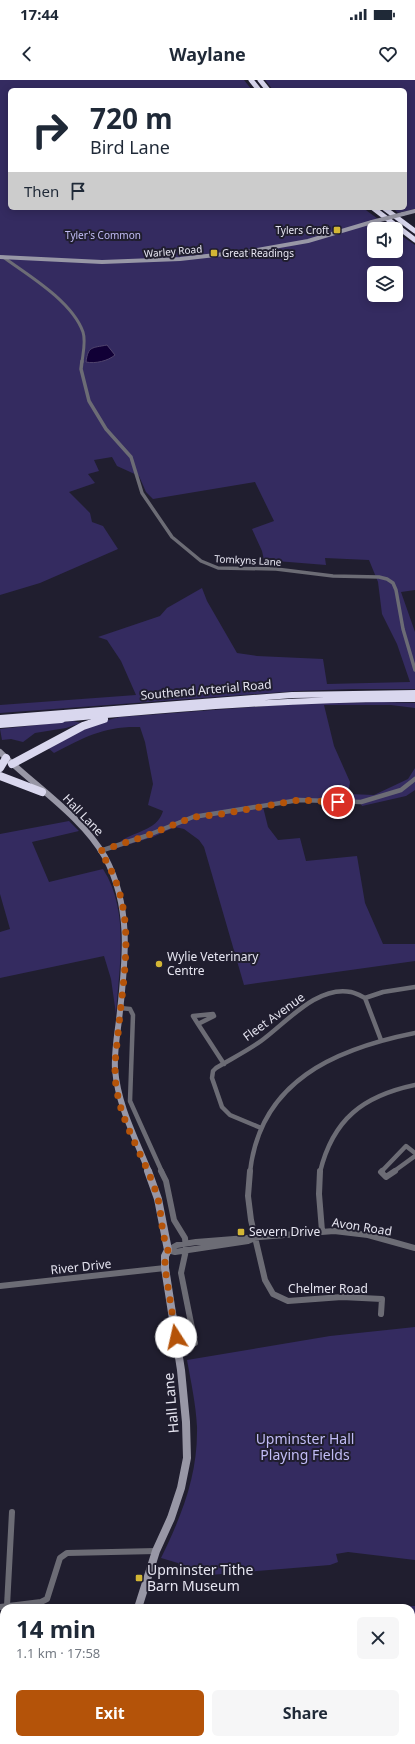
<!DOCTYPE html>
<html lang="en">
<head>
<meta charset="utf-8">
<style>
	body { margin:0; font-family:"Noto Sans",sans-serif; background:#f6f6f7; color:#1f2937; height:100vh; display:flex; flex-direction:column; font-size:15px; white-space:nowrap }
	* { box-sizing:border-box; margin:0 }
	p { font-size:13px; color:#747a83 }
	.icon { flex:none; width:22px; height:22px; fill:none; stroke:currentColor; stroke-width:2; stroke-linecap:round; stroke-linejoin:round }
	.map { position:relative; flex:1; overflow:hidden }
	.panel { position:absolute; left:0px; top:1524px; width:415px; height:140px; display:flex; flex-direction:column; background:#fff; border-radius:12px 12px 0 0; box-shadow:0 2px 10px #0003 }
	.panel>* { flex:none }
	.banner { position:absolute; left:8px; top:8px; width:399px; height:122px; border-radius:6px; box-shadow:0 2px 10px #0003; background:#fff; color:#1f2937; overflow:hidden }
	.tools { position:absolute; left:367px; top:142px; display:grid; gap:8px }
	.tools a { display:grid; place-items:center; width:36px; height:36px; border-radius:6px; background:#fff; box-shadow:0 2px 10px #0003; font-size:20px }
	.pin { position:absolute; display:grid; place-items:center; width:34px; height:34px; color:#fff; margin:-17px; border:2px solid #fff; border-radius:50%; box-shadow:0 1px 4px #0007 }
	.me { position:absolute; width:44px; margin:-22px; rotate:350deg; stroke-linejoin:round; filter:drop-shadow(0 0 3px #0008) }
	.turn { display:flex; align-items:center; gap:14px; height:84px; padding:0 16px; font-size:18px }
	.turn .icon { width:52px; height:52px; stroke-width:2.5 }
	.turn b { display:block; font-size:28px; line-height:34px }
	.then { display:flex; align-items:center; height:38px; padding:0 16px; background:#0003; gap:8px; font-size:15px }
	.round { display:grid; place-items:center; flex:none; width:42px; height:42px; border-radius:6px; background:#f6f6f7 }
	.head { display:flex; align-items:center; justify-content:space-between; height:68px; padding:0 16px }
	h1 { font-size:24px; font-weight:700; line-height:30px }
	.primary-button { display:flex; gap:8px; margin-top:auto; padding:8px 16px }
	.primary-button a { flex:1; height:46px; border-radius:6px; background:#b45309; color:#fff; font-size:16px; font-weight:700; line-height:46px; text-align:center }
	.primary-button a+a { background:#f6f6f7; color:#1f2937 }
	.status { display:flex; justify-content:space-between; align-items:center; height:28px; padding:0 20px; background:#fff; direction:ltr }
	.status svg { height:11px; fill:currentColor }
	header { display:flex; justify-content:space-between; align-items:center; height:52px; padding:0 16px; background:#fff; font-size:18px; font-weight:700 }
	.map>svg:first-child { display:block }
</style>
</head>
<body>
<div class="status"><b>17:44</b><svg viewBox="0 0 49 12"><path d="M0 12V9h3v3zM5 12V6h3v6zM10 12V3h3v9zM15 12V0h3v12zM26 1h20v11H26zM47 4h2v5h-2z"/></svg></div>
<header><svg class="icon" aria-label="back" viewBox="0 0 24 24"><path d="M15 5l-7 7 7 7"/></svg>Waylane<svg class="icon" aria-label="heart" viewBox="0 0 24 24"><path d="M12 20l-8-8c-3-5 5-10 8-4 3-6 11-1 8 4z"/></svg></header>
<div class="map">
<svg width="415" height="1664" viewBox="0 0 415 1664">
	<rect width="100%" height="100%" fill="#201e2f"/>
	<path fill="#342b60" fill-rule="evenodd" d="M0,0h244l8,10h-242v118h353l29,21h-18v22h22v-19l19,13v345l-14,2 14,40v57h-62l-56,2 -297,22v-8l136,-10 -15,-34 -14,-21 -9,-3 62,-21 7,-8 35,-20 5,13 30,52 20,3 66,3 4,25 83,-2 -13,-38 -15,-30 -4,-32 -9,-22 -44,-2 1,7 -62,-5 -2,-9 -10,-22 22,-8 -19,-39 -102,17 -7,-7 -7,-16 -22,-10 -5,-9 -18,3 5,11 -11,3 7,9 -26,9 21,21 2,9 11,4 15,23 -78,34 -40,12zM374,193h22v22h-22z
		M265,0h150v129l-17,4 -5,-5h12v-118h-132z
		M383,622l32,1v5l-24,-3h-67l10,41 16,36 -2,12 26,1 34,-16 7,-11v22l-9,6 -44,10 -2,-4h-61l-36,5 5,20 10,13 22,-2 6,23 51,-5 8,47 18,41h32v17l-171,24 -40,-138 -5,-7 -15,-11 -9,-2 -22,10 -42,13c4,-4 9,-9 15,-12 14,-7 32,-10 37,-27l-15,-6 5,-21 -8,-42 -5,-15c-36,-1 -55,10 -86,26l-7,-6 53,-25 20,-5 187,-14z
		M73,641l8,2 -15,5 -31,5 -12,9 -12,-3 -9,1 -2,-11z
		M69,741l10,10 -47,11 17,40 54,-13c27,42 16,99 13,145l-5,-35 -7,-23 -104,22v-46l10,-3 -10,-35v-60z
		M415,1247v233l-67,-8 -12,2 2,8 -8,3 -120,10 -27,-7 -4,-1 -1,-4 -17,-5c21,-43 37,-83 36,-131 -1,-22 -6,-45 -10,-67l143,-24z
		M387,1526h28v138h-171l-23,-4h190v-132h-32z"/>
	<path fill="#110036" stroke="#51456e" d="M107,265l8,10c-7,6 -20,9 -29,7 2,-16 6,-14 21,-17z"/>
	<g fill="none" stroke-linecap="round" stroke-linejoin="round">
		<path stroke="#6c6c75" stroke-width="3" d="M3,177c25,18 69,44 80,75 3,9 0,21 -1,30"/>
		<path stroke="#6c6c75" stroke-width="3.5" d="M82,281l-1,8 8,32 17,28 25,28 11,36 30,44 29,24 17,7 58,1 57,7 46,1 8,2 6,4 3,7 7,39 12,41"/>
		<path stroke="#6c6c75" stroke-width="4.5" d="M100,771l46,-15 47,-19 106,-17 62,2 40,-12 14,-11
			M365,918l18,-6 32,-5
			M120,928l10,1 3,6 -3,86 32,71
			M213,934l1,2 -16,8 -5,-8z
			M198,944l26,40
			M261,1048l-31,-13 -8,-8 -10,-29 1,-7 3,-3c15,-9 31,-17 45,-27 25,-18 56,-56 90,-49 5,1 10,4 14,6l16,42
			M250,1092c10,-91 85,-123 165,-139
			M320,1092c13,-53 43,-76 95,-87
			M381,1092l25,-26 9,7
			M393,1092l22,-16"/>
		<path stroke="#6c6c75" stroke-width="6" d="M161,1091l5,10 8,39 11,18 1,12 -5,23 14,70
			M250,1091l-2,25 3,24 14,60 8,14 15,7 54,-4 40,2 -1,15
			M320,1091l-1,23 3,37
			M382,1091l-1,1 5,5 9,-6
			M168,1170l9,-5 19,-3 138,-11 34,4 47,13
			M168,1170l7,2 73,-11 7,-3
			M0,1206l165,-18
			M7,1526l5,-94
			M0,1527l41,-5 6,-3 13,-41 7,-5 89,-2
			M0,1617h4"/>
		<path stroke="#9897a6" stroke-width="4" d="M403,134l12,-3
			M0,177l102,5 78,-3 71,-8 57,-10 64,-19"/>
		<path stroke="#9897a6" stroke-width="6" d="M0,672c33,33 82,64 105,105 28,52 20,107 14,163 -2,16 -5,33 -4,49 3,37 20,68 34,103"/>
		<path stroke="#9897a6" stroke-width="8" d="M138,1528l18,-57 15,-33 10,-30 6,-30 -1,-36 -5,-52 -16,-102v-12l3,-6 -10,-51 -10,-28
			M113,1664l1,-4"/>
		<path stroke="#d9d7ee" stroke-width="5" d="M251,0l8,10
			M260,0l8,10
			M373,128l42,32
			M384,128l31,23"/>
		<path stroke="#d9d7ee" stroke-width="6" d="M0,638l292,-23 123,-2
			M50,640c121,-11 243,-22 365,-21
			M102,640l2,-1"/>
		<path stroke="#d9d7ee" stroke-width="8" d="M0,644l61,-5
			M12,684l71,-38 21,-7
			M0,688l6,-10
			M0,696l42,16"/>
		<path stroke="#9897a6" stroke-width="4" d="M372,142l31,-8"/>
	</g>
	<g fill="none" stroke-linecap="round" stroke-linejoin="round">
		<path stroke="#b45309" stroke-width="7" stroke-dasharray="0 12.6" d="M176,1257l-11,-69v-12l3,-6c-7,-17 -6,-34 -10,-51 -10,-37 -35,-70 -41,-108 -4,-19 -1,-38 1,-57 6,-66 21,-125 -18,-183l46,-15 47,-19 23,-2 83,-15 39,2"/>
	</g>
	<g fill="#d3b635" stroke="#201e2f" stroke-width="1.5">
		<rect x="333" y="146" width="8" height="8" rx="2"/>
		<rect x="210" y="169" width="8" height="8" rx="2"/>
		<circle cx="159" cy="884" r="4"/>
		<rect x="237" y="1148" width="8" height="8" rx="2"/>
		<rect x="135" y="1494" width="8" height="8" rx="2"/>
	</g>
	<g text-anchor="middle" stroke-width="4" stroke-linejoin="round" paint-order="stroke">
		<g font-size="10" fill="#e6e5f1" stroke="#201e2f" text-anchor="end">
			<text x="329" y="154">Tylers Croft</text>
			<text x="222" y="177" text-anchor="start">Great Readings</text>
		</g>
		<g font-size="10" fill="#c1bcf5" stroke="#201e2f">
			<text x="103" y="159">Tyler's Common</text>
		</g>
		<g font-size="10" fill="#e6e5f1" stroke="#201e2f">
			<text transform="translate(173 171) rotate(-5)" y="4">Warley Road</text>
			<text transform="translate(248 480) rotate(3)" y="4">Tomkyns Lane</text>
		</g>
		<g font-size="12" fill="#e6e5f1" stroke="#201e2f">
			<text transform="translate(206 610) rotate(-5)" y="4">Southend Arterial Road</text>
			<text transform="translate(83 735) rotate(46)" y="4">Hall Lane</text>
			<text transform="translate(274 937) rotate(-36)" y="4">Fleet Avenue</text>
			<text transform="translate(362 1147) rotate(9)" y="4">Avon Road</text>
			<text transform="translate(81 1187) rotate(-6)" y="4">River Drive</text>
			<text x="328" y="1213">Chelmer Road</text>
		</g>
		<g font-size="12" fill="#e6e5f1" stroke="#201e2f" text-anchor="start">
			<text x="167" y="881">Wylie Veterinary<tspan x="167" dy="14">Centre</tspan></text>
			<text x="249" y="1156">Severn Drive</text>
		</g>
		<g font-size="14" fill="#e6e5f1" stroke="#201e2f">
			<text transform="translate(171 1323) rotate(-95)" y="5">Hall Lane</text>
		</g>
		<g font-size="14" fill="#c1bcf5" stroke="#201e2f">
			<text x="305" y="1364">Upminster Hall<tspan x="305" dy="16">Playing Fields</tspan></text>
		</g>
		<g font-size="14" fill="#e6e5f1" stroke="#201e2f" text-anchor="start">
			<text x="147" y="1495">Upminster Tithe<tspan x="147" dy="16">Barn Museum</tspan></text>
		</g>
	</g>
</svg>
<div class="tools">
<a><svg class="icon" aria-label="sound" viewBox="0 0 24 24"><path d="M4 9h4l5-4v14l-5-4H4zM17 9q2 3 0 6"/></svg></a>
<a><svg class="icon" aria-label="layers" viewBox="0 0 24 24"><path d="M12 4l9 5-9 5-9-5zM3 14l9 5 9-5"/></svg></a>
</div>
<div class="pin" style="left:338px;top:722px;background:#d93025"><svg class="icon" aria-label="arrive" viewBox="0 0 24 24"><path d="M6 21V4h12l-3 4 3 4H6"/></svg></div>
<svg class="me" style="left:176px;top:1257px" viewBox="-20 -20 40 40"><circle r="19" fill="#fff"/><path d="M0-13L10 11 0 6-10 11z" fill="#b45309"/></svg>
<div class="banner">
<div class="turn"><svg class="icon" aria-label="right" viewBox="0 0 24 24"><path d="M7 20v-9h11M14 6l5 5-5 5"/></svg><div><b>720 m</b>Bird Lane</div></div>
<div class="then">Then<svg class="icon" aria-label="arrive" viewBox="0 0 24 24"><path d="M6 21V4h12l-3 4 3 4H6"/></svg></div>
</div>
<section class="panel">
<div class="head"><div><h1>14 min</h1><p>1.1 km · 17:58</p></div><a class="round"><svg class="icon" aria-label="close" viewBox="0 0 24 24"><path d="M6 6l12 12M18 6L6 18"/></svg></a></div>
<div class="primary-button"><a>Exit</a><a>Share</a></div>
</section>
</div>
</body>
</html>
